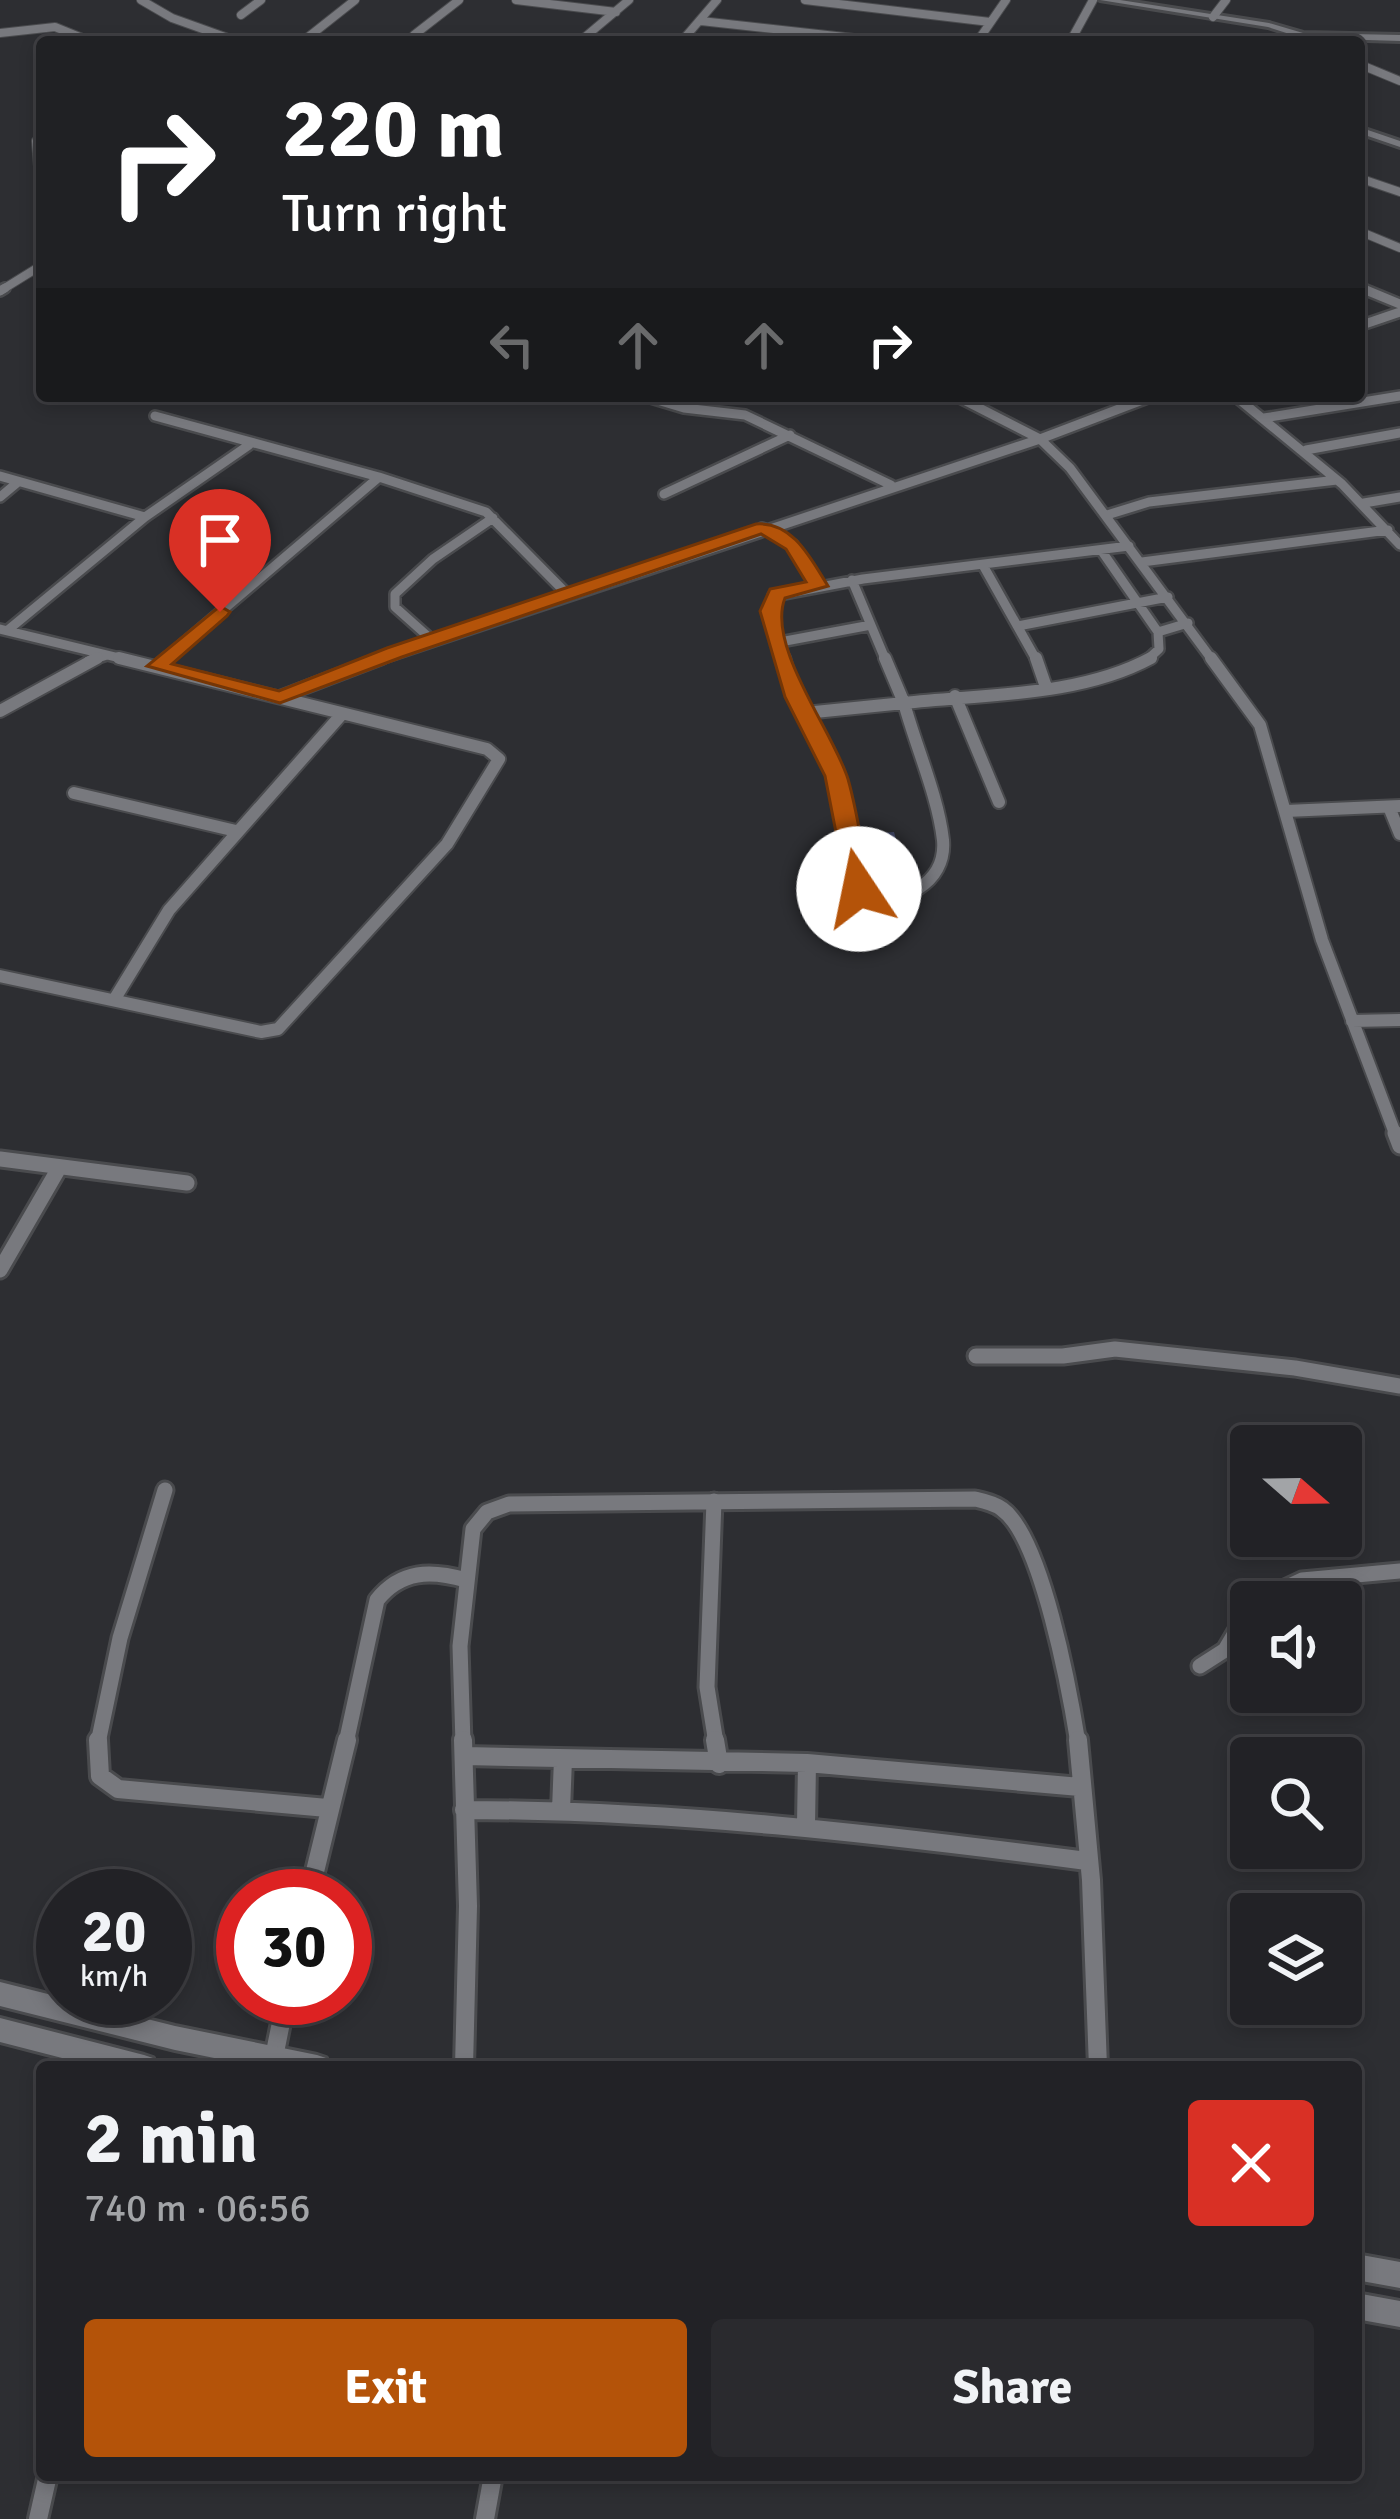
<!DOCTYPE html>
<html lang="en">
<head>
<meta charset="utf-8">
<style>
	body { margin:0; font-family:Signika,sans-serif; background:#2a2a2e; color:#f1f3f6; height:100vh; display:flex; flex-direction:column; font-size:45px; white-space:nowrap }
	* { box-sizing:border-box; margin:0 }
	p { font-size:39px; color:#a2a4a7 }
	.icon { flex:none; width:66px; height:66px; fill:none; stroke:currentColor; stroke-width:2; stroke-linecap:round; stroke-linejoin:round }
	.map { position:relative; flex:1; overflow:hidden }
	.drawer { position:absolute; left:36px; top:2061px; width:1326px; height:420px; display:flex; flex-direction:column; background:#222226; border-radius:12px; box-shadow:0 6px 18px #0003,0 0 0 3px #3f3f43 }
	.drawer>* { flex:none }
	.top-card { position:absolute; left:36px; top:36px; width:1329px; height:366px; border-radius:12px; box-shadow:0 6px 18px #0003,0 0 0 3px #3f3f43; background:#202124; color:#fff; overflow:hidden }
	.needle { width:78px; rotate:110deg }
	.buttons { position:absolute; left:1230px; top:1425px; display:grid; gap:24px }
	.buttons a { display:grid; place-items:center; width:132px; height:132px; border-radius:12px; background:#222226; box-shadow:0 6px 18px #0003,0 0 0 3px #3f3f43; font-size:60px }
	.speed { position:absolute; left:36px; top:1869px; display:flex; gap:24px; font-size:60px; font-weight:700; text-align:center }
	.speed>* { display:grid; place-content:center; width:156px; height:156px; border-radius:50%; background:#222226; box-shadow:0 6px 18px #0003,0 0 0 3px #3f3f43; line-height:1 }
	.speed small { font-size:30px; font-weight:400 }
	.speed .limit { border:18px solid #d22; background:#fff; color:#111 }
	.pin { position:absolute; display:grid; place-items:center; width:102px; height:102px; color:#fff; margin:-123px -51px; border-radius:50% 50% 50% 0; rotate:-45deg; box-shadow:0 0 12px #0007 }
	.pin .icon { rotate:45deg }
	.me { position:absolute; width:132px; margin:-66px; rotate:349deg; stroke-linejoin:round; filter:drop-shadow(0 0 9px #0008) }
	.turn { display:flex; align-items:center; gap:42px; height:252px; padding:0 48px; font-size:54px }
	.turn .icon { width:156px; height:156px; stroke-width:2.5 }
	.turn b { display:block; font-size:84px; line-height:102px }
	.lanes { display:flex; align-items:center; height:114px; padding:0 48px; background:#0003; justify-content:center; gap:60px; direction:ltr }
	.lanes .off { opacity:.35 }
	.round { display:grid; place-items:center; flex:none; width:126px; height:126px; border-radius:12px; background:#2a2a2e }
	.head { display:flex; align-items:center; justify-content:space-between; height:204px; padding:0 48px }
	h1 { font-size:72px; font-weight:800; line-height:90px }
	.cta { display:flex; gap:24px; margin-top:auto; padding:24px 48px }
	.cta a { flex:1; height:138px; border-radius:12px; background:#b45309; color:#fff; font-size:48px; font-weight:800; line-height:138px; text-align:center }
	.cta a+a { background:#2a2a2e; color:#f1f3f6 }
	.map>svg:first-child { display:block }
</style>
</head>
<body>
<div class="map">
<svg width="1400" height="2519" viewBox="0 0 1400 2519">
	<rect width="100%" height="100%" fill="#2d2e32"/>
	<path fill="#464c6e" d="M894,832l16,56 -11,1 1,5 -9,2 -7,-5 -13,1 -15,-57z"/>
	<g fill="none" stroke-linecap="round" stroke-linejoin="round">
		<defs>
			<path id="minor-far4" d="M141,0l31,18 67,24
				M516,0l100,12
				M805,0l185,22
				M241,15l20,-15
				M1213,17l13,-17
				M701,21l189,21
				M0,33l55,-6 37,15
				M414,35l45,-35
				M307,38l48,-38
				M579,42l50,-42
				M681,42l36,-42
				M977,42l29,-42
				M1070,42l23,-42
				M1359,64l41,17
				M42,139l-6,2 6,76
				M1359,178l41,14
				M1359,231l41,17
				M1359,287l9,4
				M0,291l42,-26"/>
			<path id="minor-far3" d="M1361,288l39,16
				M0,291l5,-3
				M1359,326l41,-14
				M644,396l40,12 61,7 146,70
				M956,396l84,43 30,29 143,193
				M1235,396l107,88 58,61
				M155,416l224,61 107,35 81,82
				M1264,418l136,-22
				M1306,450l94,-17
				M0,476l145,41
				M664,494l126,-59
				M0,497l18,-15
				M1364,503l36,-6
				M1107,515l42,-13 188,-22
				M762,528l31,17 25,41
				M1101,550l57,82
				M1142,562l246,-32
				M984,567l53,94
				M852,580l34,81
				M1018,626l150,-29
				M0,629l132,32
				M8,630l137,-113 104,-72
				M432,640l-37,-33v-13l38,-35 60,-41
				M780,642l91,-17
				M88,661l19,-6
				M163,661l216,-184
				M374,661l666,-222 113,-43
				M785,661l-15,-50 3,-15 90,-17 266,-33
				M1146,661l13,-12 -1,-17 30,-9"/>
			<path id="minor-far2" d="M784,658l11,39 41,78 28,122c36,9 83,-13 79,-57 -5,-44 -27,-93 -39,-137 79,-9 175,-6 247,-45
				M1036,658l10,29
				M1211,658l49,67 62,215 74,196
				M158,666l9,-8
				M955,696l44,106
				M280,697l102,-39
				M0,711l97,-53
				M805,713l99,-10 -19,-45
				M74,793l162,38
				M1389,807l11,27
				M1286,811l114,-5
				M0,976l261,56 17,-3 169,-185 52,-85 -12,-10 -368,-91
				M114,1000l55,-90 173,-196
				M1352,1021l48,-1"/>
			<path id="minor-far1" d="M1395,1133l5,13
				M0,1159l187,24
				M0,1270l59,-102
				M976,1356h87l52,-7 180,19 105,18
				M714,1501l-7,186 9,56
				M1255,1602l47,-22 98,-9
				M1200,1666l25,-16 26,-44
				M98,1743l22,-105 45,-148
				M346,1743l31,-143c24,-30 54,-30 89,-20
				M463,1743l-3,-97 13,-117 14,-17 22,-8 466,-5c9,2 19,4 27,10 40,28 68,184 76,234"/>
			<path id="minor" d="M98,1740l2,36 18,13 209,19
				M463,1740l5,166 -4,161
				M715,1740l4,24
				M1078,1740l13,140 7,187
				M465,1756l342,7 273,24
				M464,1810c210,0 415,24 623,51
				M561,1810l2,-51
				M806,1825l1,-62
				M309,1896l38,-156
				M274,2057l12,-59
				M38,2519l10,-44
				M485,2519l8,-44"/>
			<path id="tertiary" d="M1100,0h20l149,23 34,10 97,2v6l-98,-3 -34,-11z
				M1359,127l41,14v6l-41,-14z
				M0,1982l175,44 142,29 9,3 3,9h-71l-83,-17 -175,-44z
				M0,2018l144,37 9,3 3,9h-59l-97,-25z
				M1356,2254l44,8v26l-44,-8z
				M1356,2293l44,8v26l-44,-8z"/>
		</defs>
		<use href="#minor-far4" stroke="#4a4b4e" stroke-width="10"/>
		<use href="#minor-far3" stroke="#4a4b4e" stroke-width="14"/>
		<use href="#minor-far2" stroke="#4a4b4e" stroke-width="16"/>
		<use href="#minor-far1" stroke="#4a4b4e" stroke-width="21"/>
		<use href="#minor" stroke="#4a4b4e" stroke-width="24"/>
		<use href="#tertiary" stroke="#4a4b4e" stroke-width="6"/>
		<use href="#minor-far4" stroke="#78797e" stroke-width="8"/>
		<use href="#minor-far3" stroke="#78797e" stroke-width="9"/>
		<use href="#minor-far2" stroke="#78797e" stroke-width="12"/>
		<use href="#minor-far1" stroke="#78797e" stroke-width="15"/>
		<use href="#minor" stroke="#78797e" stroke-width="18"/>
		<use href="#tertiary" fill="#78797e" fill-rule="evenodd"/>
	</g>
	<path fill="#b45309" stroke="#753606" stroke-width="3" d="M756,524c37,-3 55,35 72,62l-43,12c-19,48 49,135 63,181 10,35 15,74 22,110l-3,5 -8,2 -12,-7 -22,-113 -40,-79 -25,-86 10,-22 36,-7 -20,-33 -25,-15 -359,123 -122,46 -133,-37 73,-60 10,6 -3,4 -55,48 107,27 108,-43z"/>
</svg>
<div class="buttons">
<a><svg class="needle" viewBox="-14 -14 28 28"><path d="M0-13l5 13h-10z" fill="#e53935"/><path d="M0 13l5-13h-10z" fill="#a2a4a7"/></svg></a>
<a><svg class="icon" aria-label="sound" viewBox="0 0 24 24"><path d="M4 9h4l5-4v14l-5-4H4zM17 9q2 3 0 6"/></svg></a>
<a><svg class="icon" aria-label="search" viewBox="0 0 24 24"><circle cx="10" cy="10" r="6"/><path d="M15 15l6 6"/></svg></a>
<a><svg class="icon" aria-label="layers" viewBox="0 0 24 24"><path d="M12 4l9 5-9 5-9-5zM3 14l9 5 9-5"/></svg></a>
</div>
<div class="speed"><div>20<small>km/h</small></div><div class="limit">30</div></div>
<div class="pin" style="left:220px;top:612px;background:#d93025"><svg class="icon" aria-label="arrive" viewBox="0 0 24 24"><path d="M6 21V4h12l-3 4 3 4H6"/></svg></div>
<svg class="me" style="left:859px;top:889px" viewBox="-20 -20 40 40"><circle r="19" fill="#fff"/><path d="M0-13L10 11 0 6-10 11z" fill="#b45309"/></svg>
<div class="top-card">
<div class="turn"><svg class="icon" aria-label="right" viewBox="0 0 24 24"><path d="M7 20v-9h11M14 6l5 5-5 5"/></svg><div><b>220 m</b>Turn right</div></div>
<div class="lanes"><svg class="icon off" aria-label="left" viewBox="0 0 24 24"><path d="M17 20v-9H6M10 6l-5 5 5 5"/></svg><svg class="icon off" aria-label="ahead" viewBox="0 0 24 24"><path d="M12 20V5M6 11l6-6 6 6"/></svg><svg class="icon off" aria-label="ahead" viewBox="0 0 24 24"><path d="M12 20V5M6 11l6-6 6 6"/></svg><svg class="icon" aria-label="right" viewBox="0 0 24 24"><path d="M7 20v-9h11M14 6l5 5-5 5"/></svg></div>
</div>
<section class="drawer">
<div class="head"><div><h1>2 min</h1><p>740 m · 06:56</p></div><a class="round" style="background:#d93025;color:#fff"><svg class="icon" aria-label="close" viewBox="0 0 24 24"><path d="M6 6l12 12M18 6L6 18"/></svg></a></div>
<div class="cta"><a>Exit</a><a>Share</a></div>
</section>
</div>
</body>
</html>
